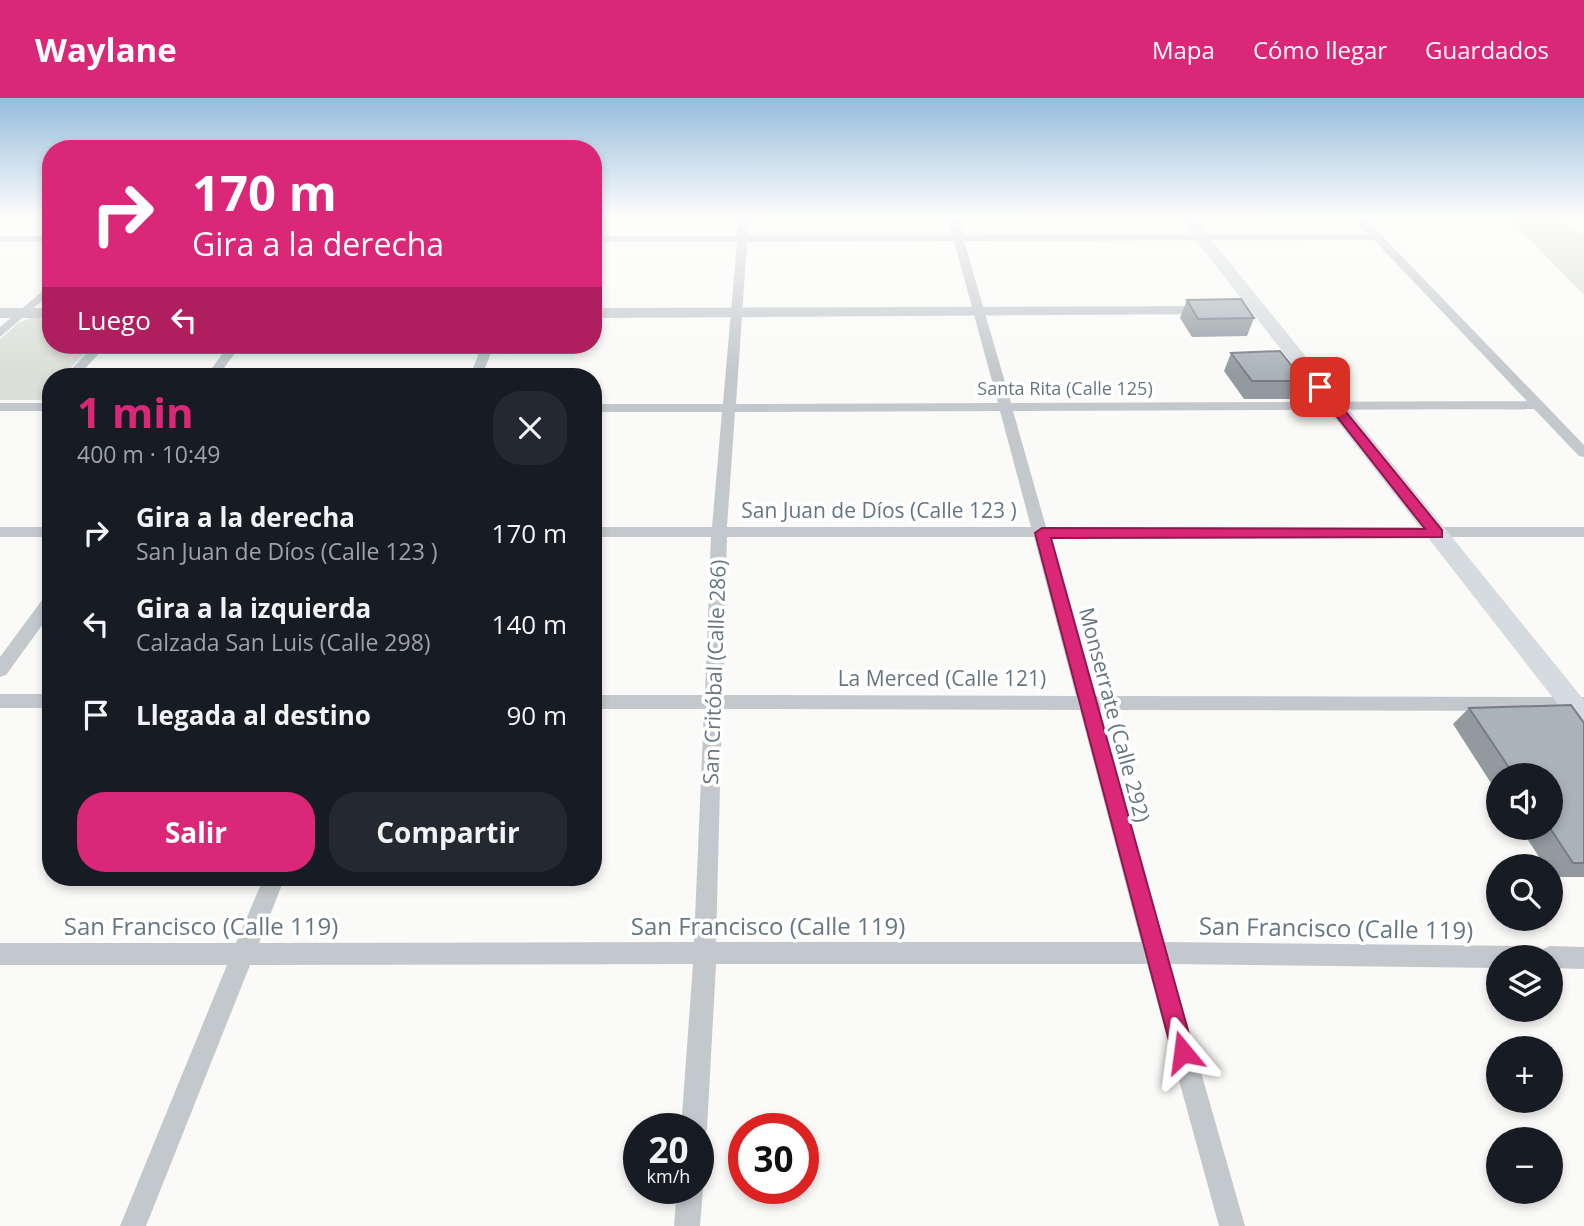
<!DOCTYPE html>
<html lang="es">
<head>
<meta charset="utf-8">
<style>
	body { margin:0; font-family:"Open Sans",sans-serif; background:#242831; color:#f1f3f6; height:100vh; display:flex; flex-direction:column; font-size:26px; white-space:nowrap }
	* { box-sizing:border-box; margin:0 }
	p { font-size:23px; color:#9ea1a6 }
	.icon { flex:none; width:38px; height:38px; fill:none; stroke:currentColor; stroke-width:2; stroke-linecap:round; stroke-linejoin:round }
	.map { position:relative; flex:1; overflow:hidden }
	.drawer { position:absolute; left:42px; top:270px; width:560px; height:518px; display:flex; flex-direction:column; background:#171b24; border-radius:28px; box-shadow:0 4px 10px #0003 }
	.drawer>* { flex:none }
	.guide { position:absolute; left:42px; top:42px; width:560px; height:214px; border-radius:28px; box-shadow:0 4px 10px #0003; background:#db2777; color:#fff; overflow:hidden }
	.tools { position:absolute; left:1486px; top:665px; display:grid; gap:14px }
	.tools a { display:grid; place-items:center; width:77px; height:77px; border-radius:50%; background:#171b24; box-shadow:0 4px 10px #0003; font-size:35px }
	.speed { position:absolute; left:623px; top:1015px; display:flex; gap:14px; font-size:35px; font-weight:700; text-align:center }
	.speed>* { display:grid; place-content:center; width:91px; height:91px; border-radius:50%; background:#171b24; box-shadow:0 4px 10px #0003; line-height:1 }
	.speed small { font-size:18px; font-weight:400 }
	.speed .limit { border:10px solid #d22; background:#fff; color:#111 }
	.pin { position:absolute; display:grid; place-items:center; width:60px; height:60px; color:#fff; margin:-30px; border-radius:14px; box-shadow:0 4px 10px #0006 }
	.me { position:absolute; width:77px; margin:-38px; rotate:344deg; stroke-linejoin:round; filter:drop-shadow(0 0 5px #0008) }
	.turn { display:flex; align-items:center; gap:24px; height:147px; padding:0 35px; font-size:32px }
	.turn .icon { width:91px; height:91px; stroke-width:2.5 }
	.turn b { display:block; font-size:49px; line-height:60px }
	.then { display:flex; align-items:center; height:66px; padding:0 35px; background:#0003; gap:14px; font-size:26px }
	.round { display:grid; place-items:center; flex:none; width:74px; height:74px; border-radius:28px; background:#242831 }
	.overview { display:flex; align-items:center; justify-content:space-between; height:119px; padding:0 35px }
	h1 { font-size:42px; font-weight:700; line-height:52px; color:#db2777 }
	.action { display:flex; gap:14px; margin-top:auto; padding:14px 35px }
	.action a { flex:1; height:80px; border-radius:28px; background:#db2777; color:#fff; font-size:28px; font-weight:700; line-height:80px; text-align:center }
	.action a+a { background:#242831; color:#f1f3f6 }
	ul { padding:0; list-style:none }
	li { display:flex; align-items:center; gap:21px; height:91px; padding:0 35px }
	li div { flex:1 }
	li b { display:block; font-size:26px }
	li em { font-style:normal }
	header { display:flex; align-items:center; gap:42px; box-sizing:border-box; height:98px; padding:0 35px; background:#db2777; color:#fff }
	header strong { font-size:33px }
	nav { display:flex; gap:38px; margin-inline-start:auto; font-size:24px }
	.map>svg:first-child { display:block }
</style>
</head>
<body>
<header>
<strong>Waylane</strong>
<nav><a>Mapa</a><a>Cómo llegar</a><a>Guardados</a></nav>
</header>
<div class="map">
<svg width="1584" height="1128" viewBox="0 0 1584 1128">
	<rect width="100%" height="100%" fill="#fafaf8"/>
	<path fill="#dadfd7" d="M1506,118h51l27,19v60z
		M30,220h21v27h42l-30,31h-12v14l-10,10h-41v-61l18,-16z"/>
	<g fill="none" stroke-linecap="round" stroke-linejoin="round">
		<path fill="#c3c8cc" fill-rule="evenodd" d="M739,118h10l-1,19h204l-5,-19h10l6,19 405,-1 -16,-18h11l221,229v12l-5,-1 -45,-47 -521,2 33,116h538v10h-535l45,159 490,1v14l-486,-1 66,232 372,4 7,3 7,-3 34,1v22l-34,-1v-11h-52v11l-328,-4 75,262h-26l-72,-262h-431l-9,165 -4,9 -5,2v-11h-17l12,-165 -443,1 -104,261h-26l107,-261h-227v-22h236l28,-66h21l-26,66 435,-1 10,-233h-111v-14h112l6,-158h-118v-10h119l10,-115h-129v-8h130l14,-162h-144v-6h144zM1374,142l153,161 -516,2 -47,-162zM954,143l44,162 -262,1 11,-162zM1000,313l31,116h-304l8,-115zM727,439h307l42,159 -353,-1zM722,611l358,1 61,232h-425z
			M0,138h51v6h-51z
			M51,186v9l-51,44v-10z
			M94,247h13l-29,31h-13z
			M229,247h12l-23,31h-12z
			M482,247h12l-12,31h-12z
			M0,305h51v8h-51z
			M0,429h51v10h-51z
			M51,496v19l-45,62 -6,2v-20l45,-61z
			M0,596h51v14h-51z
			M698,1080l5,10 -3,38h-26l3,-38h21z"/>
		<path fill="#c3c8cc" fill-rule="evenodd" d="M1213,208l8,5 -3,3 -625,4v-10z
			M0,210h51v10h-51z"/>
		<path fill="#d6dbdf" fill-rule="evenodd" d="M1177,118h15l392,484v29l-9,-3z"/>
	</g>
	<path fill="#929a9f" d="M1187,202l67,18 -7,18 -55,1 -12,-19z
		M1231,255l73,28 -9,18h-51l-20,-28z
		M1469,610l115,15v154h-32l-2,-2v-9h-5l-25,-38h30v-53h-52v19l-45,-70z"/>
	<path fill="#aab3b9" stroke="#777d82" stroke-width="2" d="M1241,201l13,19 -56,1 -11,-19z
		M1280,253l24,30h-52l-21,-28z
		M1571,607l13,18v140h-11l-23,-35v-53h-36l-45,-67z"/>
	<linearGradient id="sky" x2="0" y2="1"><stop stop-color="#96bcdc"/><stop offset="0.43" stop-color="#fdfdfc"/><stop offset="1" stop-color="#fdfdfc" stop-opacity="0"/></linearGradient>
	<rect width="1584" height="276" fill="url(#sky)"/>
	<path fill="#db2777" stroke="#8e194d" stroke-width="2" d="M1316,287h8l118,145v7l-391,1 143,514 -4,8 -7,3 -8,-3 -3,-8 -137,-519 7,-5 383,1 -109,-139z"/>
	<g text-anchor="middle" stroke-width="7" stroke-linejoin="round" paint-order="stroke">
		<g font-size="18" fill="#657683" stroke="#fff">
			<text x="1065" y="297">Santa Rita (Calle 125)</text>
		</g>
		<g font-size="21" fill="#657683" stroke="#fff">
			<text x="879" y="420">San Juan de Díos (Calle 123 )</text>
			<text transform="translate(715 574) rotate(-88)" y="7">San Critóbal (Calle 286)</text>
			<text x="942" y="588">La Merced (Calle 121)</text>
			<text transform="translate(1114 617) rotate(75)" y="7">Monserrate (Calle 292)</text>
		</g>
		<g font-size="24" fill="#657683" stroke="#fff">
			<text x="201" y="837">San Francisco (Calle 119)</text>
			<text x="768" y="837">San Francisco (Calle 119)</text>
			<text transform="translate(1336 831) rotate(1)" y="8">San Francisco (Calle 119)</text>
		</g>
	</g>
</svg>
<div class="tools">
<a><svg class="icon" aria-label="sound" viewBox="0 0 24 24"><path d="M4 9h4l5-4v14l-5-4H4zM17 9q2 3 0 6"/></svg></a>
<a><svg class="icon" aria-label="search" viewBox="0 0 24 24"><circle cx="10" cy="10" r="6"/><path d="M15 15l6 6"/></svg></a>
<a><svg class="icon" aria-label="layers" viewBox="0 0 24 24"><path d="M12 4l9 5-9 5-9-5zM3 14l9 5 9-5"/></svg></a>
<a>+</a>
<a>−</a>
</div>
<div class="speed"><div>20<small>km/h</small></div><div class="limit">30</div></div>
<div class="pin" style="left:1320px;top:289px;background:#d93025"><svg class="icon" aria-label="arrive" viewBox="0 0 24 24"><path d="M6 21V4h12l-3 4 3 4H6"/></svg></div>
<svg class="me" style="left:1183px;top:954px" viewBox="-20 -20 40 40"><path d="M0-17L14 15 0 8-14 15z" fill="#db2777" stroke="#fff" stroke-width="4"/></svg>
<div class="guide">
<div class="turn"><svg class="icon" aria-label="right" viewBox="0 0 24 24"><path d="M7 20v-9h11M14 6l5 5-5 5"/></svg><div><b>170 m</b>Gira a la derecha</div></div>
<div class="then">Luego<svg class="icon" aria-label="left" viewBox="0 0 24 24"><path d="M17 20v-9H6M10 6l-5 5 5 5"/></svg></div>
</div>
<section class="drawer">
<div class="overview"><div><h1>1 min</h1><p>400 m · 10:49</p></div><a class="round"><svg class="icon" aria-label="close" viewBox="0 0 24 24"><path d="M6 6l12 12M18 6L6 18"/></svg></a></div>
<ul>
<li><svg class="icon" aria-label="right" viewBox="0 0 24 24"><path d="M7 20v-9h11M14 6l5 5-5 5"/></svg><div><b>Gira a la derecha</b><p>San Juan de Díos (Calle 123 )</p></div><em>170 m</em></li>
<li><svg class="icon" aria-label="left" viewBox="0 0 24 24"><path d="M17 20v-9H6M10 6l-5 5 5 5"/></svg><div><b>Gira a la izquierda</b><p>Calzada San Luis (Calle 298)</p></div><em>140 m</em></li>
<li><svg class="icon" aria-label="arrive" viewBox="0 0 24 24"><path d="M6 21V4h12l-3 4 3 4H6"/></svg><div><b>Llegada al destino</b></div><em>90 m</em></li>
</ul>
<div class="action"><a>Salir</a><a>Compartir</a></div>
</section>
</div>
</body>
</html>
